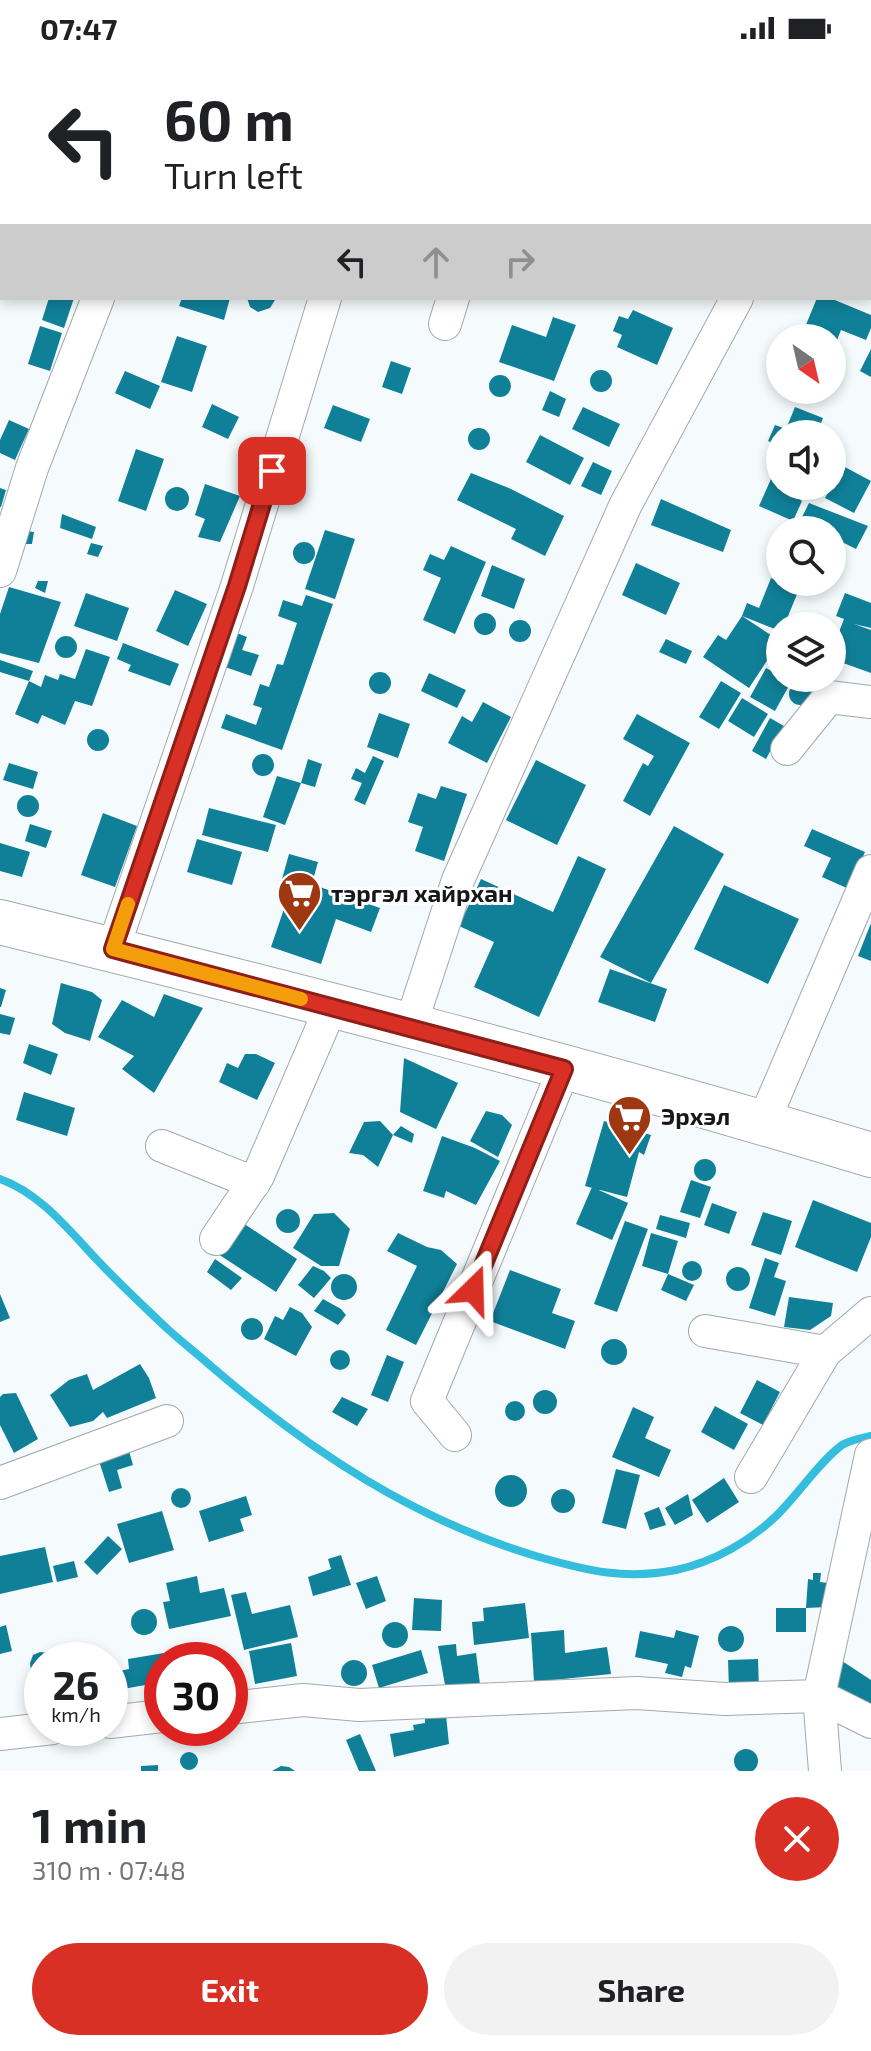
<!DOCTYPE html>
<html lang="en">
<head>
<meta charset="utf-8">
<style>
	body { margin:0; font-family:"Exo 2",sans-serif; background:#f2f2f2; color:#202124; height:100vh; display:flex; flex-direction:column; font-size:30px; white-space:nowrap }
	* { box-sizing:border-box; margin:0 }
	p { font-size:26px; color:#757577 }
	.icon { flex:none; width:44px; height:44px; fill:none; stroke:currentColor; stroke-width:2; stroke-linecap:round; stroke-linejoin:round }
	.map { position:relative; height:1715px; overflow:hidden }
	.drawer { display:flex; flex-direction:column; background:#fff; flex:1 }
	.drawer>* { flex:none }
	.hud { position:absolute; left:0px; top:0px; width:872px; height:244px; box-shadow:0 4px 12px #0003; background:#fff; color:#202124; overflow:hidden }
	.needle { width:52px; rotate:146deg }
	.controls { position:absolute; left:766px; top:268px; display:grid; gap:16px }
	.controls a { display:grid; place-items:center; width:80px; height:80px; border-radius:50%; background:#fff; box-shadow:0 4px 12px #0003; font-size:40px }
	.speed { position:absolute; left:24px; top:1586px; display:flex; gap:16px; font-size:40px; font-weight:700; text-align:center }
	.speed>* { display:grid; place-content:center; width:104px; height:104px; border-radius:50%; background:#fff; box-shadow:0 4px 12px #0003; line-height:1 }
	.speed small { font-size:20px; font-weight:400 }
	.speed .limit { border:12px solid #d22; background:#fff; color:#111 }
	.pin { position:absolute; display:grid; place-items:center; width:68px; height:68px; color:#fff; margin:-34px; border-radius:16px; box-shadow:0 4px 12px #0006 }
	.me { position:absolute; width:88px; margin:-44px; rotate:22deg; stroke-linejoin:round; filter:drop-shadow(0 0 6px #0008) }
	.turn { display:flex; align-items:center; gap:28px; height:168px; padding:0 32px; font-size:36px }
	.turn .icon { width:104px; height:104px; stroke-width:2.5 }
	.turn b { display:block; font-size:56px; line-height:68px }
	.lanes { display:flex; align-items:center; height:76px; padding:0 32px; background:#0003; justify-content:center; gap:40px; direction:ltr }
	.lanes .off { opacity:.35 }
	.round { display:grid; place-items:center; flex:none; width:84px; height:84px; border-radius:42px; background:#f2f2f2 }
	.overview { display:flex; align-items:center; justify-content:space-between; height:136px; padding:0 32px }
	h1 { font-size:48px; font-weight:700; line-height:60px }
	.cta { display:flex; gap:16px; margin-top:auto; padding:16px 32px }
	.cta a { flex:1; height:92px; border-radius:48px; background:#d93025; color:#fff; font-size:32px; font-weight:700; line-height:92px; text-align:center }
	.cta a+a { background:#f2f2f2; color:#202124 }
	.status { display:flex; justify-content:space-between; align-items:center; height:56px; padding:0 40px; background:#fff; direction:ltr }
	.status svg { height:22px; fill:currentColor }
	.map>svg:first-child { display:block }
</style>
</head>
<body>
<div class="status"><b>07:47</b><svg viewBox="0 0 49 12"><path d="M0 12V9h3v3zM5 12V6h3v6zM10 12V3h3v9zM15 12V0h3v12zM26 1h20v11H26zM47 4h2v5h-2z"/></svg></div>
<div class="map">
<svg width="871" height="1715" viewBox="0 0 871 1715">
	<rect width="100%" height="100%" fill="#f5fbfd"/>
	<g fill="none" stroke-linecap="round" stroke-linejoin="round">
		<path stroke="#35bdde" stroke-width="8" d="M0,1123c42,15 71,54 101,85 18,19 37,37 56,55 17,17 37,32 55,48 98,84 202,153 327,190 49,14 87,23 137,13 37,-8 73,-28 100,-54 22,-21 42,-53 66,-71 8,-5 20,-7 29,-9"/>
	</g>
	<path fill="#108099" d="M49,242h25l-10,30 -22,-8z
		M182,242h48l-6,22 -45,-14z
		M247,242h27l1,2 -5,8 -12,4 -8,-5z
		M817,242h13l41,17v13l-5,12 -25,-10 -6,15 -3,-1v-6h-14l-15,-6z
		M633,254l40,18 -16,37 -40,-18 5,-12 -9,-4 6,-15 9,3z
		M553,261l23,8 -22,56 -55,-19 13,-37 34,12z
		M40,270l22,7 -12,38 -22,-7z
		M177,280l30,10 -15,46 -31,-10z
		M871,293v28l-11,-6z
		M391,305l20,7 -9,26 -20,-7z
		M590 325a11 11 0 1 1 22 0a11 11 0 1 1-22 0Z
		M125,315l35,15 -10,23 -35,-16z
		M489 330a11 11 0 1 1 22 0a11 11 0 1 1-22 0Z
		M550,335l16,8 -7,18 -17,-7z
		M212,348l27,13 -11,22 -26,-12z
		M333,349l37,14 -9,23 -37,-14z
		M583,351l37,17 -11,23 -37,-18z
		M795,351l28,11 -6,16h-37v12l-12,-5 7,-16 11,4z
		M9,364l20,9 -14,31 -15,-7v-13z
		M468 383a11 11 0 1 1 22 0a11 11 0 1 1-22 0Z
		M540,379l44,23 -14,27 -44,-23z
		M136,393l28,10 -18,52 -28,-10z
		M593,406l19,9 -11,24 -20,-9z
		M843,410l28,15 -17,32 -29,-15z
		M471,417l40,16 53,27 -19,40 -34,-17 5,-10 -59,-29z
		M771,423l31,22 -9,20 -34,-15z
		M205,428l35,12 -20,46 -22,-5 7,-18 -10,-4z
		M801,430h21l-5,9z
		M165 443a12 12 0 1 1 24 0a12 12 0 1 1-24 0Z
		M0,432l6,2 -5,17h-1z
		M661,443l70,31 -8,22 -72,-27z
		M809,447l59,23 -12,23 -24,-12v-7h-15l-17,-9z
		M62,458l34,13 -4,12 -32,-11z
		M325,474l30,9 -20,60 -30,-10z
		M26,475l8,1 -2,12h-9z
		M293 497a11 11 0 1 1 22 0a11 11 0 1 1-22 0Z
		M91,487l12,3 -5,11 -11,-3z
		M451,490l35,16 -31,72 -32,-14 18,-42 -18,-8 7,-16 14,6z
		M636,507l44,20 -14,32 -44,-20z
		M492,509l33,14 -11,30 -33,-13z
		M771,522l9,4h22l-18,44h-4v5l-38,-15 5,-13 12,5z
		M38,525h10l-3,12 -10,-5z
		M9,531l52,15 -22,61 -39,-10v-39z
		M175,534l32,14 -19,42 -32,-15z
		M86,537l43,15 -12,33 -43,-15z
		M845,537l26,10v25l-17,-4 17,6v43l-39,-14v-9l12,-31 -8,-3z
		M306,539l27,9 -51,146 -61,-22 5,-14 30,11 6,-17 -9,-3 7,-21 9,3 8,-23 6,1 14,-42 -19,-7 5,-16 19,6z
		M474 568a11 11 0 1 1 22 0a11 11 0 1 1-22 0Z
		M742,560l38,25 -31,47 -46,-31 15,-22 8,5z
		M819,564l7,6h-21l6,-5z
		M509 575a11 11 0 1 1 22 0a11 11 0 1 1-22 0Z
		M237,577l10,4 -5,13 17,5 -8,21 -26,-9z
		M55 591a11 11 0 1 1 22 0a11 11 0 1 1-22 0Z
		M666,583l26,12 -6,13 -27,-12z
		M123,587l56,21 -9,22 -42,-15 3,-6 -14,-6z
		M86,593l24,8 -18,49 -17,-5 -10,24 -23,-10 -4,9 -23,-10 14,-33 12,6 4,-12 13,5 2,-6 15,5z
		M0,604l33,11 -4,10 -29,-9z
		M766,612l25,14 -16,29 -25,-14z
		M369 627a11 11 0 1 1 22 0a11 11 0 1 1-22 0Z
		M429,617l37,17 -9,18 -36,-17z
		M721,625l20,12 -22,36 -20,-12z
		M789 638a11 11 0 1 1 22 0a11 11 0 1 1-22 0Z
		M742,642l26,16 -14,23 -26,-16z
		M483,646l28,15 -24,46 -39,-20 14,-27 10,6z
		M379,657l31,11 -12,34 -31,-11z
		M637,658l53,29 -40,73 -27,-15 20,-38 5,3 6,-10 -31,-17z
		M770,662l14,8 -18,33 -14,-8z
		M87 684a11 11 0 1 1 22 0a11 11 0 1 1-22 0Z
		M252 709a11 11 0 1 1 22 0a11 11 0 1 1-22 0Z
		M373,700l11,5 -19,44 -11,-5 8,-17 -11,-4 5,-11 9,5z
		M308,703l14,5 -7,23 -14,-4z
		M536,704l50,25 -29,60 -51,-25z
		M9,707l29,9 -5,17 -30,-9z
		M277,720l24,7 -16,42 -22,-8z
		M441,730l26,8 -23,67 -29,-10 8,-24 -15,-5 10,-29 18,6z
		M17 750a11 11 0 1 1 22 0a11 11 0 1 1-22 0Z
		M209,752l67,17 -8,27 -66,-17z
		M103,757l34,13 -22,61 -34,-12z
		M30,768l22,7 -6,17 -21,-7z
		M674,770l50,28 -73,129 -51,-26z
		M812,773l53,23 -16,37 -27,-12 9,-19 -27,-12z
		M197,783l45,13 -10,33 -45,-13z
		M0,787l30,9 -8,25 -22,-6z
		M289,798l29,8 -7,25 -29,-8z
		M578,800l28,13 -67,148 -65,-30 20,-45 -35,-16 22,-47 72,33z
		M724,829l75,34 -31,65 -74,-35z
		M317,830l63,22 -9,24 -35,-13 -15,45 -50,-17 16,-47 23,7z
		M871,867v38l-13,-5z
		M610,913l57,20 -12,33 -57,-20z
		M61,927l31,9 10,8 -12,41 -25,-8 -13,-9z
		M0,932l6,2 -5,17h-1z
		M164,938l39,14 -49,85 -32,-24 12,-13 -36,-19 24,-37 32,17z
		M0,958l15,4 -5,17 -10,-2z
		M29,988l29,10 -7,21 -28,-12z
		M245,998h11l19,9 -18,37 -38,-18 8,-19 11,5z
		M404,1002l54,25 -22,46 -36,-17z
		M24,1036l51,16 -8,28 -51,-16z
		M486,1055l16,4 10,10 -14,32 -28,-16z
		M380,1065l13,14 -15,32 -15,-12 -14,-2 15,-31z
		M604,1065l47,14 -7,20 -5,-3 -12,45 -42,-11z
		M401,1070l13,8 -2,9 -19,-8z
		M442,1080l33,12 25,13 -24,44 -30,-14 -2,7 -21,-7z
		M694 1114a11 11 0 1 1 22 0a11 11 0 1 1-22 0Z
		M691,1124l20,7 -11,31 -20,-6z
		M592,1131l36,16 -16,37 -36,-16z
		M813,1144l58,23v14l-14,35 -62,-25z
		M712,1147l25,9 -8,22 -25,-9z
		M276 1165a12 12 0 1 1 24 0a12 12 0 1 1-24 0Z
		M763,1156l29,9 -11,34 -30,-10z
		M334,1157l16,16 -11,37h-18l-28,-18 21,-34z
		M660,1159l30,8 -4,15 -30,-9z
		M237,1163l60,40 -21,33 -61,-40z
		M625,1165l23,8 -31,83 -23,-8z
		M398,1177l29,14 14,3 16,14 -41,81 -30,-15 31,-64 -30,-15z
		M651,1177l27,8 -10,33 -26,-8z
		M765,1202l14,5 -5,14 12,4 -11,35 -26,-8z
		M215,1203l27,19 -11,12 -24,-18z
		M682 1215a10 10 0 1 1 20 0a10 10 0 1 1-20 0Z
		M313,1210l11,5 7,7 -17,20 -16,-13z
		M726 1223a12 12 0 1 1 24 0a12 12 0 1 1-24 0Z
		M510,1214l51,19 -9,24 23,8 -10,28 -75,-28z
		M331 1231a13 13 0 1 1 26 0a13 13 0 1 1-26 0Z
		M668,1218l26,11 -8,16 -25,-11z
		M0,1238l10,24 -10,4z
		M789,1241l44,6 -2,13 -21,14 -26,-3z
		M323,1243l18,10 5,6 -8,10 -24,-14z
		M290,1251l12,6 10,14 -16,29 -32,-17 11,-23 8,4z
		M241 1273a11 11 0 1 1 22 0a11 11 0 1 1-22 0Z
		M601 1296a13 13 0 1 1 26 0a13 13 0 1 1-26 0Z
		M330 1304a10 10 0 1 1 20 0a10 10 0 1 1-20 0Z
		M387,1299l17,7 -16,40 -17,-7z
		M140,1308l9,14 7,20 -49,20 -4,-6 -10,9 -23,6 -20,-32 19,-15 18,-6 6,16z
		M757,1324l23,12 -17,33 -23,-12z
		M533 1346a12 12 0 1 1 24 0a12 12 0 1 1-24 0Z
		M16,1337l22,46 -24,14 -14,-28v-28l3,-3z
		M342,1341l26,12 -11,17 -25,-14z
		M505 1355a10 10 0 1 1 20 0a10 10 0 1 1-20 0Z
		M715,1350l33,18 -14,26 -33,-18z
		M633,1351l21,10 -9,21 26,12 -12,27 -47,-20z
		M129,1395l4,14 -16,5 5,18 -13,4 -10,-31z
		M616,1413l24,6 -14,54 -24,-6z
		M495 1435a16 16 0 1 1 32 0a16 16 0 1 1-32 0Z
		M724,1422l15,24 -32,21 -15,-23z
		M171 1442a10 10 0 1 1 20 0a10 10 0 1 1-20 0Z
		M551 1445a12 12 0 1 1 24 0a12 12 0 1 1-24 0Z
		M688,1438l5,21 -18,10 -10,-17z
		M246,1440l6,19 -12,4 4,12 -35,11 -10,-31z
		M659,1451l7,18 -16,5 -6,-17z
		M162,1455l12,39 -45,13 -12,-39z
		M108,1480l14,13 -25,26 -13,-13z
		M45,1491l8,35 -53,12v-38z
		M341,1499l10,30 -38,11 -5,-19 23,-8 -3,-10z
		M74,1505l4,16 -21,5 -4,-16z
		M813,1517h8l-1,9 8,1 -1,24 -21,1 2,-29 5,1z
		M197,1520l3,17 24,-5 7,28 -62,13 -6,-27 7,-1 -4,-18z
		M377,1520l9,25 -20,8 -10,-26z
		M246,1536l6,22 38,-9 8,32 -54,13 -13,-55z
		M414,1542l28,2 -1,31 -29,-1z
		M525,1547l4,35 -55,7 -2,-23 12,-1 -1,-13z
		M776,1552h30v24h-30z
		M131 1566a13 13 0 1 1 26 0a13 13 0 1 1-26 0Z
		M382 1579a13 13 0 1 1 26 0a13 13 0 1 1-26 0Z
		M6,1569l6,26 -12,3v-27z
		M718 1583a13 13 0 1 1 26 0a13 13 0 1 1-26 0Z
		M564,1574l1,23 42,-6 4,27 -77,8 -3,-49z
		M676,1574l23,6 -8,32 -6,-2 -3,11 -17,-4 3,-9 -33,-7 5,-26 34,7z
		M291,1587l6,33 -42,8 -6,-33z
		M456,1588l1,12 19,-3 4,31 -35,1 -7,-39z
		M421,1594l7,23 -49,15 -7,-23z
		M40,1596l8,1 7,7h-13v17l-11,-6 -1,-8 3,-8z
		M164,1597l-2,29 -39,7 -4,-18 10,-2 -1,-10z
		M758,1603l1,30 -30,1 -1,-30z
		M839,1603l32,21v36l-39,-25z
		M341 1617a13 13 0 1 1 26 0a13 13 0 1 1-26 0Z
		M446,1659l3,29 -55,13 -4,-23 24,-4 -1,-5 12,-2v-5z
		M360,1678l16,37h-17l-13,-31z
		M734 1705a12 12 0 1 1 24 0a12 12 0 1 1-24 0Z
		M180 1705a9 9 0 1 1 18 0a9 9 0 1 1-18 0Z
		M158,1709v6h-17v-5z
		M281,1710l8,1 6,4h-23z"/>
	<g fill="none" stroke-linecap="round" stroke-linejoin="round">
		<defs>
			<path id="street" d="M191,2l1,-2
				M866,2l1,-2
				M445,268l8,-26
				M0,515l32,-103 66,-170
				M787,693l42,-52 42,5
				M113,893l124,-363 88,-288
				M410,971l48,-147 168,-376 111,-206
				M763,1067l108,-252
				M162,1090l92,37
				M216,1183l42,-63 73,-169
				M705,1275l120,21
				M455,1379l-28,-34 137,-332
				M751,1421l74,-125 46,-39
				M0,1427l167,-62
				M230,1652l73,-8 56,5 278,-12 88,6 94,-3 52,26
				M110,1666l52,-6
				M0,1678l53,-6
				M825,1715l-6,-75 52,-241"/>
			<path id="secondary" d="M0,866c292,72 584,146 871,233"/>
		</defs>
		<use href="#street" stroke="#a3a8aa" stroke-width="34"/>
		<use href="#secondary" stroke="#a3a8aa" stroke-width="46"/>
		<use href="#street" stroke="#fff" stroke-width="32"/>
		<use href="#secondary" stroke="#fff" stroke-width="44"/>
	</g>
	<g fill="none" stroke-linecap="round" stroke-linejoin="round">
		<defs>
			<path id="route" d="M272,415l-35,115 -124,363 451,120 -91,221"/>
		</defs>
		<use href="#route" stroke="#8d1f18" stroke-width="20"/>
		<use href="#route" stroke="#d93025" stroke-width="14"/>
		<path stroke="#f59e0b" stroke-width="14" d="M128,848l-15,45 188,50"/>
	</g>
	<defs>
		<symbol id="supermarket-pin" viewBox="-11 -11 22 30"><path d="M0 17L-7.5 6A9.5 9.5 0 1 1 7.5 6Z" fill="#9e3812" stroke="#fff"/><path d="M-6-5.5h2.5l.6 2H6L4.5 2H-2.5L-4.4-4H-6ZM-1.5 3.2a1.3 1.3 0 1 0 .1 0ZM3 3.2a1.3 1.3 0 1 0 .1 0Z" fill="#fff"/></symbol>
	</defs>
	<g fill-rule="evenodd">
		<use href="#supermarket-pin" x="274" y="812" width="51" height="69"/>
		<use href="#supermarket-pin" x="604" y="1036" width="51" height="69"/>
	</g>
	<g text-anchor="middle" stroke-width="6" stroke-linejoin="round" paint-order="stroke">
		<g font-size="24" font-weight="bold" fill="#151718" stroke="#fff" text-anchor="start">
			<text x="331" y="846">тэргэл хайрхан</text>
			<text x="661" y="1069">Эрхэл</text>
		</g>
	</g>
</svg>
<div class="controls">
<a><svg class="needle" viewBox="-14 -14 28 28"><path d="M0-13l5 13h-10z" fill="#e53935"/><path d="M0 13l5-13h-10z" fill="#757577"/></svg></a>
<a><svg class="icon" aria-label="sound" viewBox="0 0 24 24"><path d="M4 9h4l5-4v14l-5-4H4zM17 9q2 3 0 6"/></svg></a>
<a><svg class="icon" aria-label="search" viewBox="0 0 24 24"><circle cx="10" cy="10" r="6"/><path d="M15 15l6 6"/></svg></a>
<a><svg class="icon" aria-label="layers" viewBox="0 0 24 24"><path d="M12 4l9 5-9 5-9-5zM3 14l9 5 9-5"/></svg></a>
</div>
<div class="speed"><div>26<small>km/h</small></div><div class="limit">30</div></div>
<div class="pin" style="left:272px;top:415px;background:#d93025"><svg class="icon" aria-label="arrive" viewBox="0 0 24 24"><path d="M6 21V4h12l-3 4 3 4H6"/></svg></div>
<svg class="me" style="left:473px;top:1234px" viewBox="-20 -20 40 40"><path d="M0-17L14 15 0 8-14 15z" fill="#d93025" stroke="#fff" stroke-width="4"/></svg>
<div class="hud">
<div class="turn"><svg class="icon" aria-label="left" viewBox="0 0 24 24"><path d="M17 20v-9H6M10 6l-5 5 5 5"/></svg><div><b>60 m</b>Turn left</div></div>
<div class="lanes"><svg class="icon" aria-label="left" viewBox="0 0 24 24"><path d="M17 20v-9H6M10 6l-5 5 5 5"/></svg><svg class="icon off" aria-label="ahead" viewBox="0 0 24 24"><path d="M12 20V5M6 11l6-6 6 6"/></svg><svg class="icon off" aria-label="right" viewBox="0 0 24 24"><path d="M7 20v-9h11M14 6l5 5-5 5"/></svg></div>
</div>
</div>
<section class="drawer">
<div class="overview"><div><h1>1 min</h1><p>310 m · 07:48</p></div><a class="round" style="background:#d93025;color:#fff"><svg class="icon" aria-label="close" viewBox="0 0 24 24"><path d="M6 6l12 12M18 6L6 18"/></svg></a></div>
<div class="cta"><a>Exit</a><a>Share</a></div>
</section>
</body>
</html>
